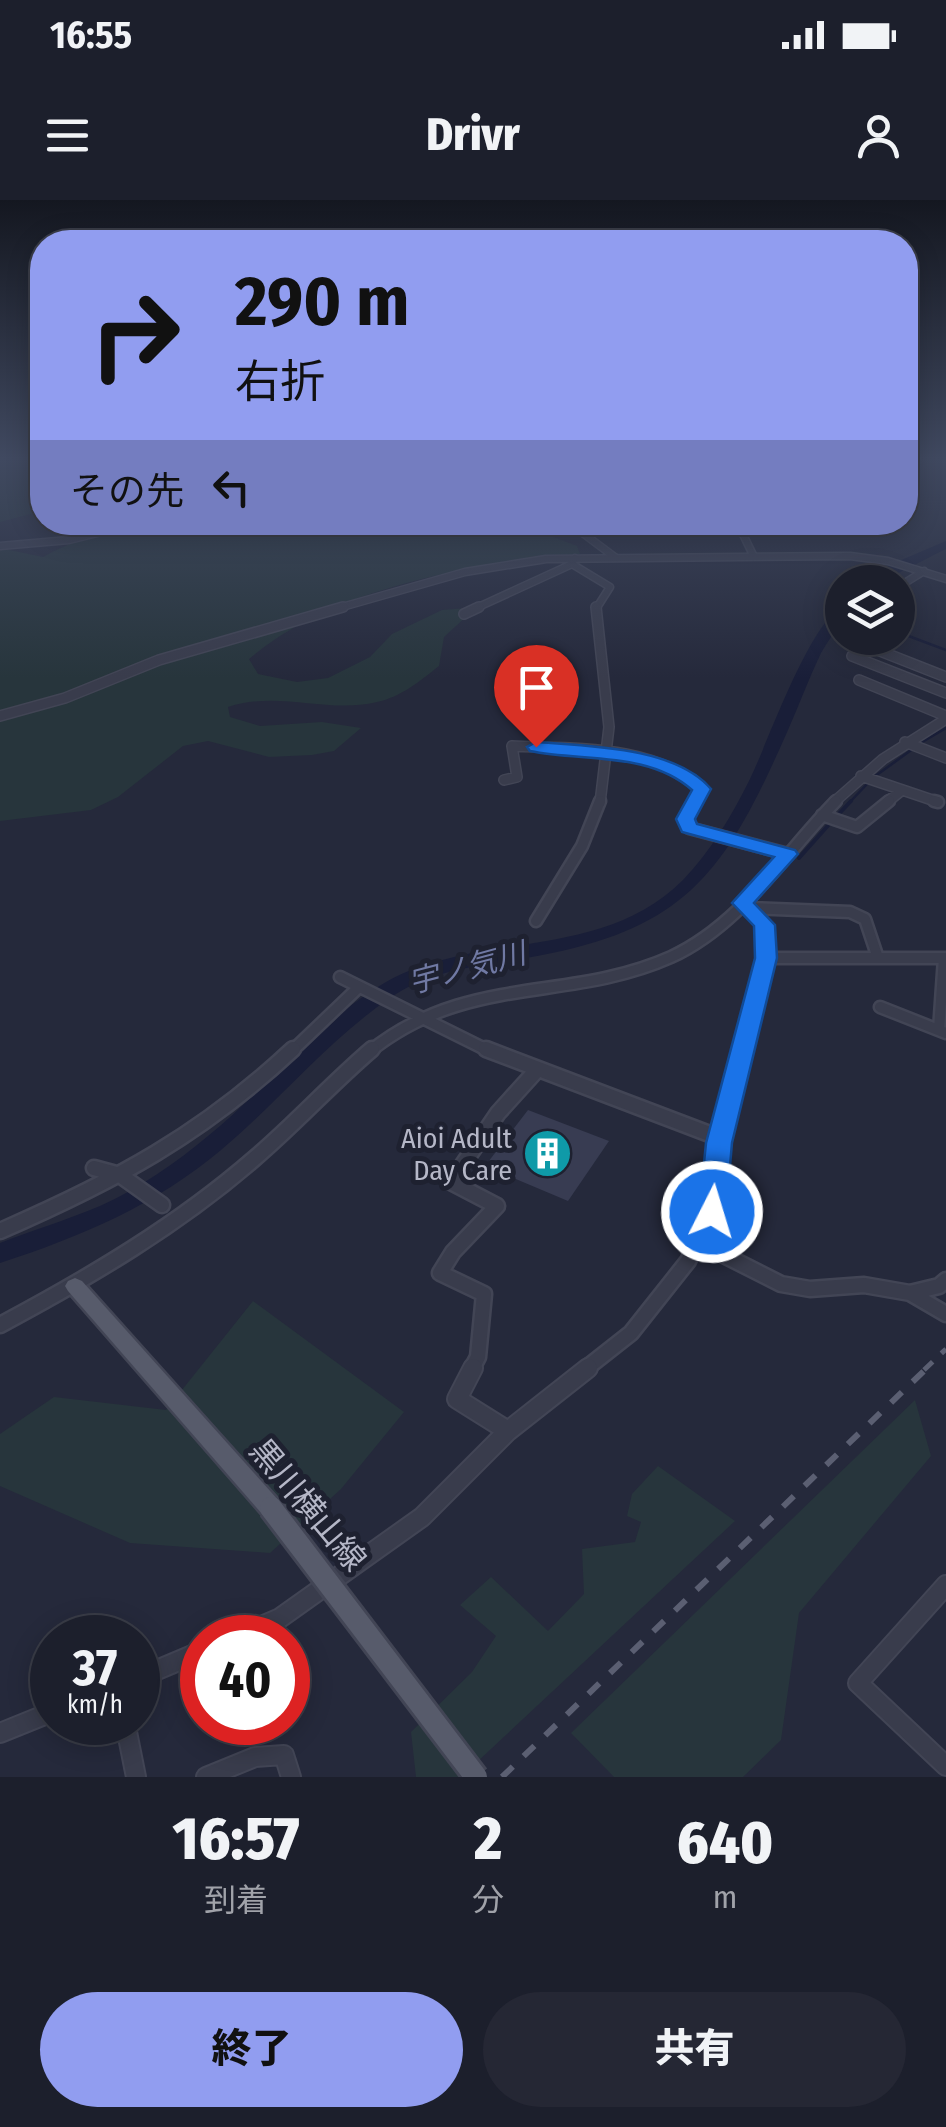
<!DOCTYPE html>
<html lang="ja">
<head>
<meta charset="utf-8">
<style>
	body { margin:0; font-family:"Fira Sans Condensed","Noto Sans JP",sans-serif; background:#252734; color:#f1f3f6; height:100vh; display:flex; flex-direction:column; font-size:38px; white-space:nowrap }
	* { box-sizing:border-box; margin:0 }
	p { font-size:32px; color:#a0a2a9 }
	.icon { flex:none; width:55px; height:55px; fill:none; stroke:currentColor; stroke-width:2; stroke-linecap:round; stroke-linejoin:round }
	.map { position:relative; height:1577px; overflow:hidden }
	.side { display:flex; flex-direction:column; background:#1c1f2c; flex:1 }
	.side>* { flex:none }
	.top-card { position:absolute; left:30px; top:30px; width:888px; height:305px; border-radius:40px; box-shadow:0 5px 25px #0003,0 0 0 2px #3a3d48; background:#919df0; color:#111; overflow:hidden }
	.fabs { position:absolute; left:825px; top:365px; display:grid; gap:20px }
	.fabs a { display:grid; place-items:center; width:90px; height:90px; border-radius:50%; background:#1c1f2c; box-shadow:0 5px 25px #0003,0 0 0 2px #3a3d48; font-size:50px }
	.speed { position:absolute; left:30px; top:1415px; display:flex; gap:20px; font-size:50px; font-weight:700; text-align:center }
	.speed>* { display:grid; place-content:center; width:130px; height:130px; border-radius:50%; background:#1c1f2c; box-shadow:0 5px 25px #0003,0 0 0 2px #3a3d48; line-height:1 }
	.speed small { font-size:25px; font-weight:400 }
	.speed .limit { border:15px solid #d22; background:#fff; color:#111 }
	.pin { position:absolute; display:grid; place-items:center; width:85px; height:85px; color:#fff; margin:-102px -42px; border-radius:50% 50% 50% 0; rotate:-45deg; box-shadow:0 0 10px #0007 }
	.pin .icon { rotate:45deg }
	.me { position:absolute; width:110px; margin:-55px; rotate:5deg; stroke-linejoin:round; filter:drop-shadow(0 0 8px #0008) }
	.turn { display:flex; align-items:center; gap:35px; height:210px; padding:0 40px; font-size:45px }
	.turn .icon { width:130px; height:130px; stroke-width:2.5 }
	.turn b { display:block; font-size:70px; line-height:85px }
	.then { display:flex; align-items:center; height:95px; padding:0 40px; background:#0003; gap:20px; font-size:38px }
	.eta { display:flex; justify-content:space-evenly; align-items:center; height:170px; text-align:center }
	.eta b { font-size:60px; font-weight:800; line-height:70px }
	.action { display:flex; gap:20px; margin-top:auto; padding:20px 40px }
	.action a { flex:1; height:115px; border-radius:60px; background:#919df0; color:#111; font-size:40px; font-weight:800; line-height:115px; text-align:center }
	.action a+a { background:#252734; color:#f1f3f6 }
	.status { display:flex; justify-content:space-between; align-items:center; height:70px; padding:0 50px; background:#1c1f2c; direction:ltr }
	.status svg { height:28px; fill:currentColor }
	header { display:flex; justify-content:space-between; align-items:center; height:130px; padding:0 40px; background:#1c1f2c; font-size:45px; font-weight:800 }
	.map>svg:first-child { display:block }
</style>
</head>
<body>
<div class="status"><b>16:55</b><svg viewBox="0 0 49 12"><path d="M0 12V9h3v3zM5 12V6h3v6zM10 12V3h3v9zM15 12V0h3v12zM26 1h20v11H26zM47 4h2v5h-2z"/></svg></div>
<header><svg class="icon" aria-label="menu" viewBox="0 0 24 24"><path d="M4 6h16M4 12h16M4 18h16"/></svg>Drivr<svg class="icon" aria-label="person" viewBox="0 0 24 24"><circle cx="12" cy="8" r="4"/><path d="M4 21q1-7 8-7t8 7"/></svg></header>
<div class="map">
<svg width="946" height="1577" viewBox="0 0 946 1577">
	<rect width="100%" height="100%" fill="#25293b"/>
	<path fill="#27353c" d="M0,257h42v54l-42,11z
		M160,322l357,1 60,23 3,8c-106,9 -249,34 -331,105l9,15 39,8 31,-4 42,-21 22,-23 50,-24 26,-2 1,6 -25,23 -5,29c-19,15 -38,31 -62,36 -51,12 -97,-12 -149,5l2,10 30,9 62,-4 39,6 -27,23 -22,4 -43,2 -61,-16 -25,5 -65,51 -27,13 -91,11v-273l43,9c35,-19 76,-33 117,-35z
		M253,1101l151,111 -63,77 -71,64 -140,-10 -130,-57v-52l54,-37 112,13z
		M915,1200l16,56 -132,157 -18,127 -38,37h-129l-43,-44z
		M658,1266l77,55 -274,256h-45l-5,-45 61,-60 24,-36 -36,-31 31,-28 57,54 36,-37 -2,-45 53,-7 6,-20 -14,-6 5,-22z"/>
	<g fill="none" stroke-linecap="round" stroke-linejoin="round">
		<path stroke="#191e38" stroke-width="2.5" d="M898,432l48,18
			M917,545l29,-17
			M874,577l40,-29
			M849,603l20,-21"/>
		<path stroke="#191e38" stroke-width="4" d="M835,618l16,-17
			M799,658l34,-38"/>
		<path stroke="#191e38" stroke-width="6" d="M910,291l13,-34"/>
		<path fill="#191e38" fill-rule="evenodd" d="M946,341v8c-20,9 -60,34 -79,33l18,-15z
			M842,407c0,6 1,9 -1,14 -6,11 -14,21 -20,32 -12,25 -22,52 -33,77 -63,143 -101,201 -262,228 -44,7 -92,12 -130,36 -66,43 -115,106 -175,156 -65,55 -141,87 -221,113v-20c33,-13 67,-23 100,-37 38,-17 76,-43 108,-70 60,-49 110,-115 178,-154 94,-52 215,-20 297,-102 28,-29 49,-65 67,-101 18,-37 59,-155 92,-172z"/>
	</g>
	<path fill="#383c52" d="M528,910l81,31 -41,60 -83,-35z"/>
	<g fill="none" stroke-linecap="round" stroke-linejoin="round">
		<defs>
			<path id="minor-far4" d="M536,322l17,6 23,-1
				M578,322l2,9 36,27
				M737,322l17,35
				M0,346l69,-6 73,-18
				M575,358l-3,6 38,23 -14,22
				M898,387l26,-16
				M335,409l130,-37 81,-13 304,-3 38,5 58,18
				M474,409l98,-45"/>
			<path id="minor-far3" d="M596,407l13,120 -9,76
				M464,414l15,-7
				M847,438l99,39
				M883,438l-31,18 94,37
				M859,480l87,36
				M0,516l65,-18 94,-38 184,-53
				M905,542l41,16
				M861,576l77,26
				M504,580l13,-3 -5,-31c63,3 141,-2 190,43l-8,14
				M833,603l50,-44 63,-40
				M886,603l16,-13"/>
			<path id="minor-far2" d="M695,601l-10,18 4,9 99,26
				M934,601l4,1
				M822,615l35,12 32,-26
				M742,703l23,22 1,33 -24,94
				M750,708l100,4 15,7 12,36
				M536,721l46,-75 18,-45
				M766,758h180
				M340,777l151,75
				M880,807l66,26
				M939,830l5,-72
				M291,852l67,-64
				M369,852c98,-79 199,-49 302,-95 70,-32 113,-103 165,-156"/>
			<path id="minor-far1" d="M486,849l234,89
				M94,968l26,7 42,30
				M0,1031c115,-50 201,-96 293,-182
				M700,1043l81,41 29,5 54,-4 46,8 36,21
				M910,1093l29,-7 7,-6
				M0,1125c90,-48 178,-100 255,-167 40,-34 76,-74 117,-109
				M471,1170l7,-13 6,-63 -44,-21 13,-21 44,-46 -46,-24 47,-69 38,-42
				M584,1170l47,-37 57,-72 24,-49 7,-69 24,-94"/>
			<path id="minor" d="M473,1168l-16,31 51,32
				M946,1385l-88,98 88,83
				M234,1438l46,-20 142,-101 86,-86 80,-63
				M138,1478l64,-27
				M125,1522l11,55
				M0,1533l52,-21
				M206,1577l49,-20 29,-2 7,22"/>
			<path id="major" d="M75,1078l7,3 197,220 3,7 -3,7 -8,3 -8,-3 -195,-224 -3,-5 3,-5z"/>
		</defs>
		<use href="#minor-far4" stroke="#424555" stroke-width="9"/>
		<use href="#minor-far3" stroke="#424555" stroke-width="12"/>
		<use href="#minor-far2" stroke="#424555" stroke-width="15"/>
		<use href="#minor-far1" stroke="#424555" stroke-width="19"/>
		<use href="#minor" stroke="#424555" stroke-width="22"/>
		<use href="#major" stroke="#424555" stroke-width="5"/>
		<use href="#minor-far4" stroke="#393c4c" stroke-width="6"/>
		<use href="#minor-far3" stroke="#393c4c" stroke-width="9"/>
		<use href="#minor-far2" stroke="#393c4c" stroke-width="10"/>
		<use href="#minor-far1" stroke="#393c4c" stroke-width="14"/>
		<use href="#minor" stroke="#393c4c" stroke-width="18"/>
		<use href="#major" fill="#575b6b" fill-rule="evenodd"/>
		<path stroke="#5b5f72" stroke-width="5" stroke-dasharray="12 12" stroke-linecap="butt" d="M924,1170l22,-21"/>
		<path stroke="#5b5f72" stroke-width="6" stroke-dasharray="15 15" stroke-linecap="butt" d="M502,1577l425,-409"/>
		<defs>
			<path id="major-bridge" d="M271,1308l205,269"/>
		</defs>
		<use href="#major-bridge" stroke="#424555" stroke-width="28" stroke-linecap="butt"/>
		<use href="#major-bridge" stroke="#575b6b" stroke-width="22"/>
	</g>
	<linearGradient id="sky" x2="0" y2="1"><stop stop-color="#141720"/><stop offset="0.54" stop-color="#404960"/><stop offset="1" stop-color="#404960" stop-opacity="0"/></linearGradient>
	<rect width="946" height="478" fill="url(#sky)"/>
	<path fill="#1a73e8" stroke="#114b97" stroke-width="2.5" d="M536,542c52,4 140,5 175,47l-16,30 2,5 98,26 3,4 -44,49 21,22 2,33 -45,185 -6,69 -4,7 -10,3 -9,-3 -4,-7 7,-69 49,-185 -1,-32 -22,-23 42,-46 -92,-25 -6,-13 16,-29c-44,-39 -109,-28 -162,-39l-3,-4z"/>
	<defs>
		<symbol id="building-disc" viewBox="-11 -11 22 22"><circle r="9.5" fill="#0f9aa8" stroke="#1e2130"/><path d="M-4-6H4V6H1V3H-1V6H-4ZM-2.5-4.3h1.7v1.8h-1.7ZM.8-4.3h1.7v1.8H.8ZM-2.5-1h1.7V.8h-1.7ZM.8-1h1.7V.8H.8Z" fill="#fff"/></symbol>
	</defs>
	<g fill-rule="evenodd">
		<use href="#building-disc" x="520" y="926" width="55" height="55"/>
	</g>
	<g text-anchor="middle" stroke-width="10" stroke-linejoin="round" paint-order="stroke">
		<g font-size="28" fill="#b5b7c7" stroke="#1e2130" text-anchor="end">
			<text x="512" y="948">Aioi Adult<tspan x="512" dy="32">Day Care</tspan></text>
		</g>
		<g font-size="30" font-style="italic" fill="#7079a3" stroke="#1e2130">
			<text transform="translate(467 768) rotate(-15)" y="10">宇ノ気川</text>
		</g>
		<g font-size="32" fill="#b5b7c7" stroke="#1e2130">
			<text transform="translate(308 1305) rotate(50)" y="11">黒川横山線</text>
		</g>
	</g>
</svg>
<div class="fabs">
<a><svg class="icon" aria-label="layers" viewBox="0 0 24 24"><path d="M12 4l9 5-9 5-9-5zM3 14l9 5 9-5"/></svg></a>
</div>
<div class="speed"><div>37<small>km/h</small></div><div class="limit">40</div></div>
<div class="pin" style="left:536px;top:547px;background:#d93025"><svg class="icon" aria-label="arrive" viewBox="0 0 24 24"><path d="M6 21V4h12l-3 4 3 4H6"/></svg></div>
<svg class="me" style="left:712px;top:1012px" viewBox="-20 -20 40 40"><circle r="17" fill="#1a73e8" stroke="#fff" stroke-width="3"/><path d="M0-11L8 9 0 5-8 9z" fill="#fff"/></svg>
<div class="top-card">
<div class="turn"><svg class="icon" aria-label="right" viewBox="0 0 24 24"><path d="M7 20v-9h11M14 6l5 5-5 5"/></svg><div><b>290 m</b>右折</div></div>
<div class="then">その先<svg class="icon" aria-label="left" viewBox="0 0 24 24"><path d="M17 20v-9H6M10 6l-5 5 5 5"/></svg></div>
</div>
</div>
<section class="side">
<div class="eta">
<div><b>16:57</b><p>到着</p></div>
<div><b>2</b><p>分</p></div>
<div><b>640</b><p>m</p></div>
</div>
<div class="action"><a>終了</a><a>共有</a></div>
</section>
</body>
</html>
